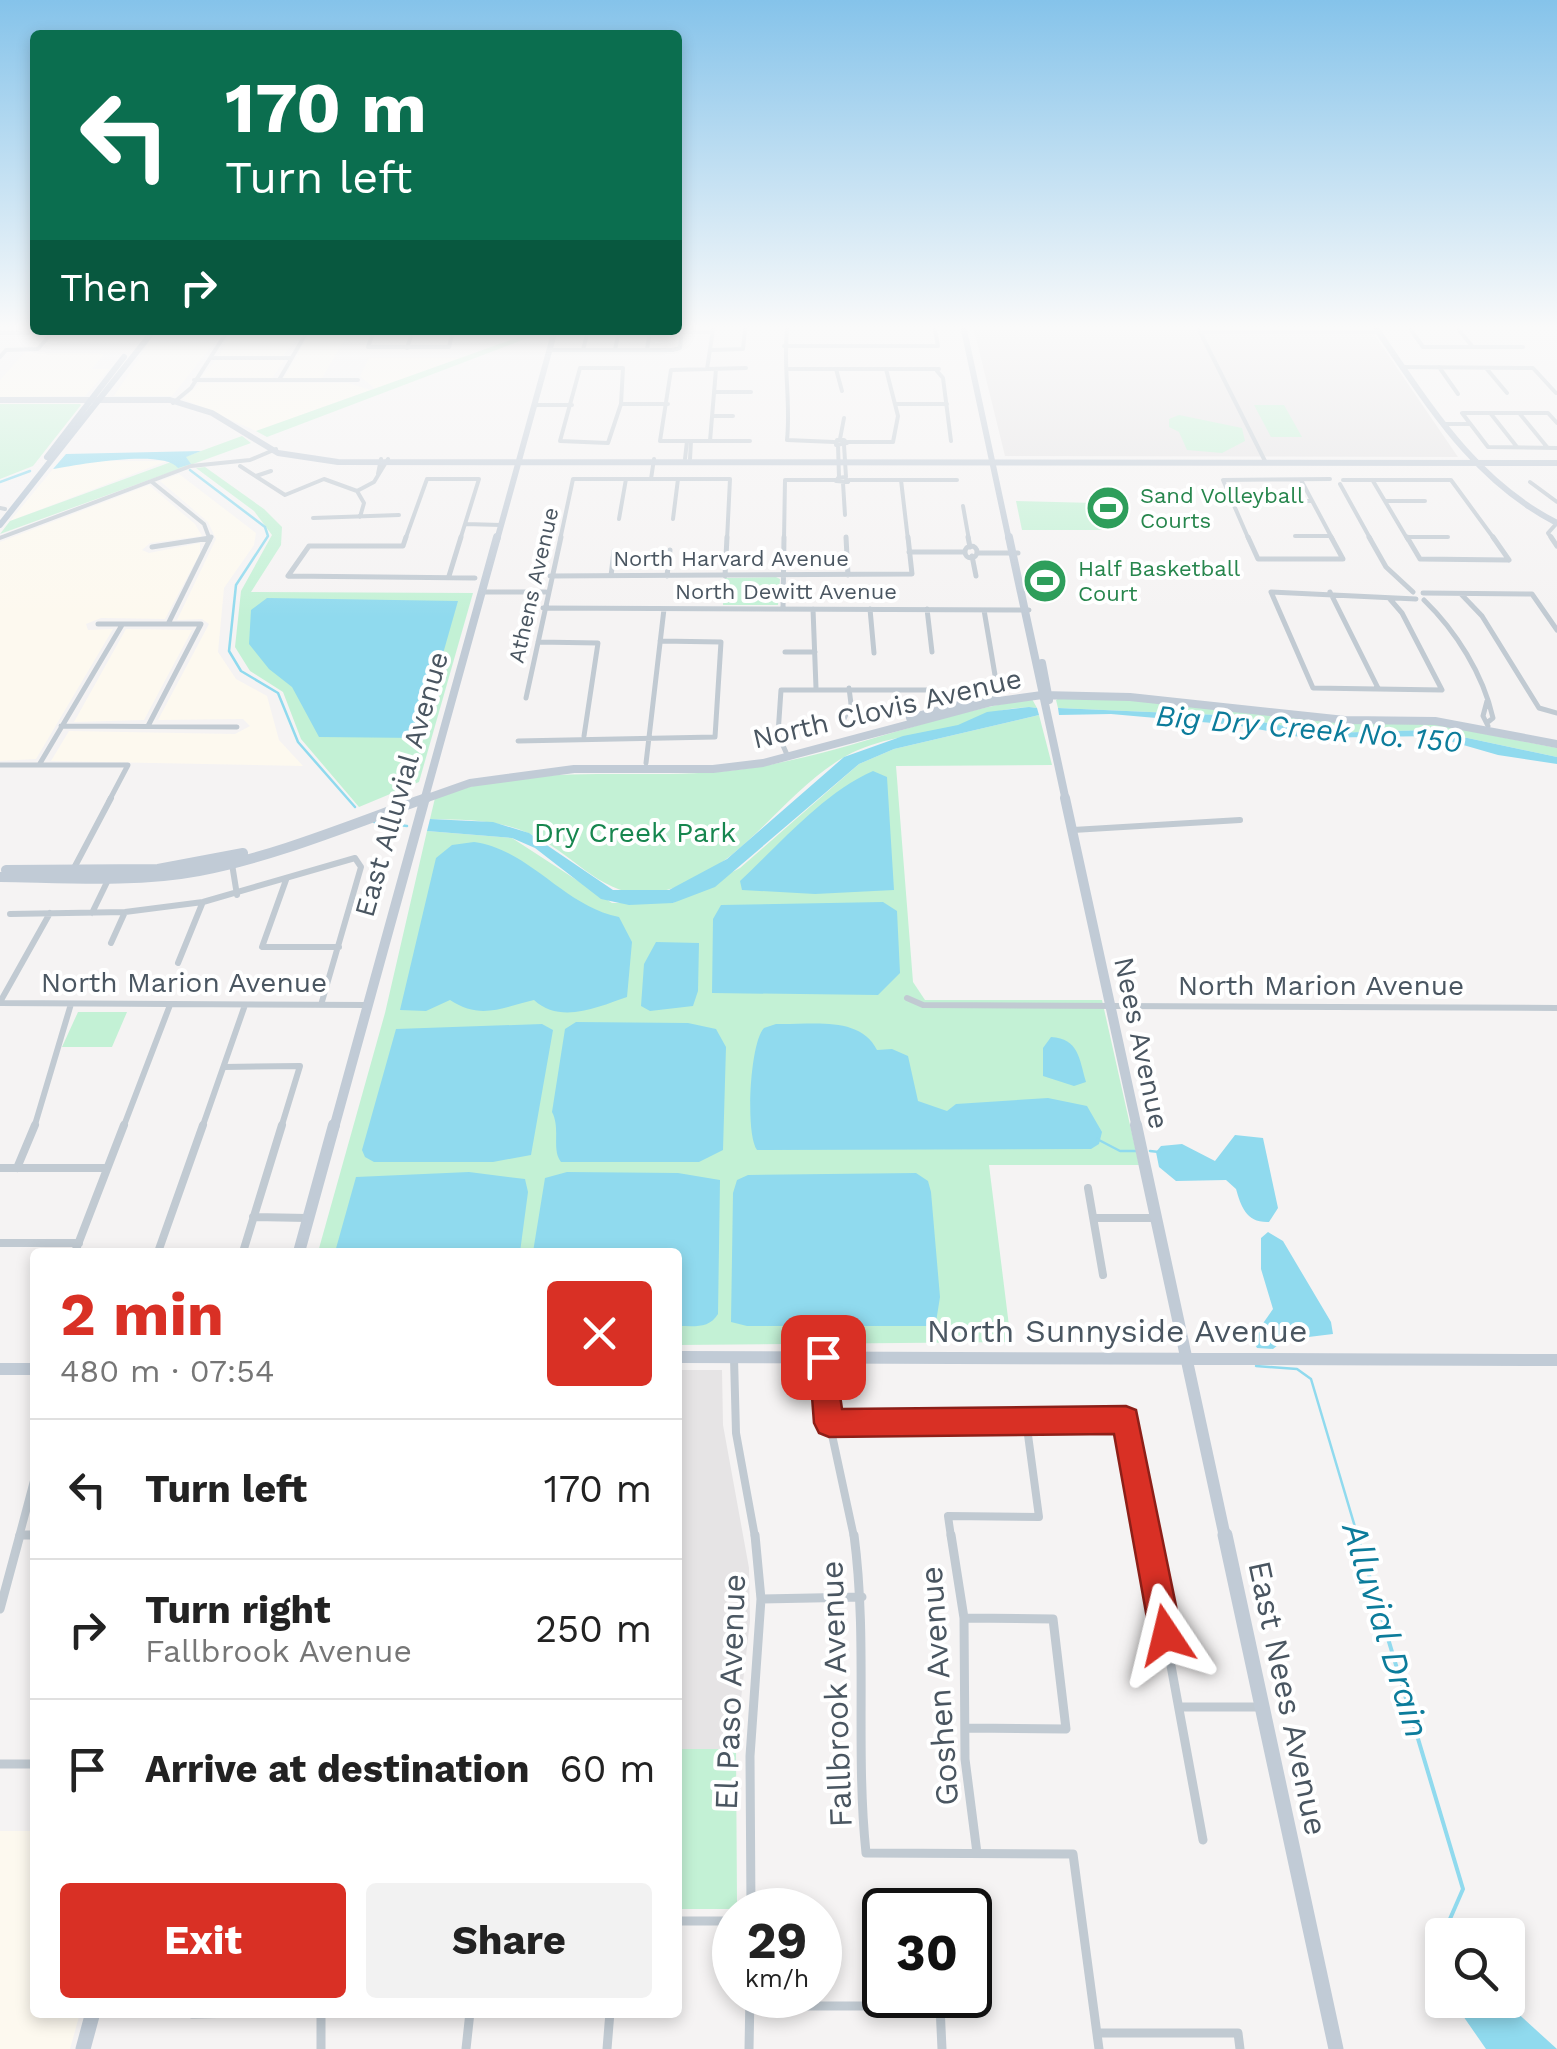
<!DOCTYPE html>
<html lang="en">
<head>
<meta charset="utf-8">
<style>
	body { margin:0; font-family:"Work Sans",sans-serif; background:#f2f2f2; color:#222; height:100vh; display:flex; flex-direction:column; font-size:38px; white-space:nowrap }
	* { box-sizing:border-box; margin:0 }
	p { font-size:32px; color:#767676 }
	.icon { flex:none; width:55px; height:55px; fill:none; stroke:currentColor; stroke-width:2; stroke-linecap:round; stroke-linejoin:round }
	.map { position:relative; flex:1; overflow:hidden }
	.panel { position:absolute; left:30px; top:1248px; width:652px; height:770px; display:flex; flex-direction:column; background:#fff; border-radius:10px; box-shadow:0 5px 15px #0003 }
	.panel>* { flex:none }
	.banner { position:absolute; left:30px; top:30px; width:652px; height:305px; border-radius:10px; box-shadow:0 5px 15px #0003; background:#0b6e4f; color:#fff; overflow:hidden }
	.tools { position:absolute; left:1425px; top:1918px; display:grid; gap:20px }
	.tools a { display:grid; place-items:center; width:100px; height:100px; border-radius:10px; background:#fff; box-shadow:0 5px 15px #0003; font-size:50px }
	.speed { position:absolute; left:712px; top:1888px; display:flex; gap:20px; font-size:50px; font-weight:700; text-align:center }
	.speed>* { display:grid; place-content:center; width:130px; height:130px; border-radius:50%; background:#fff; box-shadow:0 5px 15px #0003; line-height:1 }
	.speed small { font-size:25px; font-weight:400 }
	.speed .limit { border:5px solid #111; border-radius:15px; background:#fff; color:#111 }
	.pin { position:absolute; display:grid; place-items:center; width:85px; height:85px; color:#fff; margin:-42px; border-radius:20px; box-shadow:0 5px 15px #0006 }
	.me { position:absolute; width:110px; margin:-55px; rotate:350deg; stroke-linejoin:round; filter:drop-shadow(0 0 8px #0008) }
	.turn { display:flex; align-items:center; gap:35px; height:210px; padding:0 30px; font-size:45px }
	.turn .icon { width:130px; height:130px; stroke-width:2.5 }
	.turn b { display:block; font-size:70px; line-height:85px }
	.then { display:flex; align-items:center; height:95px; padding:0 30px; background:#0003; gap:20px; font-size:38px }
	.round { display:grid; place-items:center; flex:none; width:105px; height:105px; border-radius:10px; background:#f2f2f2 }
	.headline { display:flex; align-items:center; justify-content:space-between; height:170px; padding:0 30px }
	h1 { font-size:60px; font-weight:700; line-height:75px; color:#d93025 }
	.action { display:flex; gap:20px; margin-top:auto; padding:20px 30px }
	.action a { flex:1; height:115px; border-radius:10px; background:#d93025; color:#fff; font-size:40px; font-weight:700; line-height:115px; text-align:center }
	.action a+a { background:#f2f2f2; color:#222 }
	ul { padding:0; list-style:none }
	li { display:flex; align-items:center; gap:30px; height:140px; padding:0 30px; border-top:2px solid #e0e0e0 }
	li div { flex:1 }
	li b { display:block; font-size:38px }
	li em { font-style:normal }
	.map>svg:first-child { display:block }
</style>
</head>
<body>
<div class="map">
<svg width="1557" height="2049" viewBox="0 0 1557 2049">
	<rect width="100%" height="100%" fill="#f5f3f3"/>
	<path fill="#fdf9ef" d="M232,330h71l-20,26h-64z
		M312,330h38l-28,48h-38z
		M149,343h65l-42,53h-58z
		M25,352l79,2 -12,15h17l-24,27 -85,1v-17z
		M369,358h93l-87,31 -15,-13z
		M216,360h66l2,1 -12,17 -71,-1z
		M200,383h148l23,7 -115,41 -73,-32z
		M87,461h80l-157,60 43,-52z
		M179,474l77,59 -2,12 -30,43 -6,64 18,27 31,17 12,44 24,26 -252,-5 18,-30 166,3 15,-8 -7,-7 -85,1 51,-96 -7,-5 -25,1 39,-81 -8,-17 -48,-41z
		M149,485l46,39 7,12 -52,7 -8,7 7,3 51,-10v10l-35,66 -64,-1 -15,6 2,6 25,-1 -77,130 -36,2v-219z
		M126,629l66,1 -48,90 -70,2z
		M0,1831h35v181l45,1 -10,36h-70z"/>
	<path fill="#e6e4e5" d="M974,330h397l87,127 -453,-1z
		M678,1370h44l1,55 26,143 1,53 -15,130h-57z"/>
	<path fill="#c3f1d5" d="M539,330h10l-282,107 -11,-6z
		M0,404h80l1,1 -48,61 -33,13z
		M1254,405h30l18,32h-31z
		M1179,415l63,13 3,13 -23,12 -35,-3 -8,-18 -10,-5v-8z
		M242,436l9,7 -251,91 10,-13z
		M205,467l59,42 18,18 -1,18 -30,47 222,1 -54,189 -60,25 -58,-68 -18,-47 -33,-21 -15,-24 6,-56 31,-56 -18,-24 -58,-43z
		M1016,501l79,2 8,27h-81z
		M776,577l4,2 -2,26h-55l2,-27z
		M1061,697l57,1 211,24 101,1 127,25v9l-127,-27 -101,3 -111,-18 -160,-7 -2,-8z
		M1032,699l5,9c-40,-3 -55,12 -88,20 -35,8 -71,10 -103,28 -64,36 -102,111 -176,133 -64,20 -90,-34 -142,-56 -31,-14 -64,-13 -98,-14l5,-21c100,-39 206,-15 309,-29 98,-14 190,-56 288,-70z
		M1039,715l13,50 -156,1 17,216 12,18h177l37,165h-150l22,177 -333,3v-93h-360l67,-239 42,-182 85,7 100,65h61l67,-35 119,-104 35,-15z
		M78,1012h49l-15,35h-50z
		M678,1749h58l1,154 -5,6h-54z"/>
	<path fill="#90daee" d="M201,451l-15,6 5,7 -13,4c-14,-19 -98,-4 -125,1l13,-15z
		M267,598l191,3 -39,137 -100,-1 -27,-50 -23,-18 -20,-25 2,-34z
		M1029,707l8,1 2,7 -145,34 -35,15 -144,123 -42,16 -44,2 -28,-6 -66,-51 -23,-10 -85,-7 3,-12 63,3 36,11 84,57h56l58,-31 117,-102 59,-21 55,-11 29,-13z
		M1058,708l160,7 111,18 101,-3 127,27v7l-59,-9 -66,-19 -127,2 -70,-13 -124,-11 -52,1z
		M873,771l14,6 7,113 -79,4 -73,-4 -2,-9c39,-36 84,-89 133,-110z
		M474,842c57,8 88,63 145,75l13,25 -5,55c-27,9 -66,28 -93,3 -33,8 -54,20 -84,0l-24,11 -26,-1 36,-152 16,-13z
		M883,902l14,9 3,62 -22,22 -166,-2 1,-74 8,-14z
		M656,942l43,1 -1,48 -5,15 -43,5 -9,-5 3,-42z
		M576,1022l112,1 28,6 10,18 -3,103 -24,12h-138c-10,-13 0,-33 -9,-50l13,-83z
		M542,1024l11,6 -22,125 -38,7h-119l-9,-5 -3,-7 34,-121z
		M776,1024c35,1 84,-9 101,26l15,-1 16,7 10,45 29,10 9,-7 92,-6 39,8 15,26 -3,12 -8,5 -334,1c-12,-16 -7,-108 7,-122z
		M1051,1037c28,2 28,21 35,45l-12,4 -31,-10v-28z
		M1235,1135l28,3 15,70 -9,14c-23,1 -28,-16 -33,-33l-10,-9 -50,1 -17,-14 -3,-15 5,-6 21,-2 33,17z
		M469,1172l56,7 3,13 -8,60h-185l21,-75z
		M567,1172l111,1 42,7 -2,134c-9,15 -24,12 -40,12v-74h-145l12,-74z
		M916,1173l12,8 3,11 9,105 -4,25 -6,4h-183l-16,-4 2,-129 4,-13 11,-5z
		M1268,1232l15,9 48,81 2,12 -49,6 -11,9 -16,-1 -5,-9 21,-30 -12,-40v-31z
		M1452,2000h51l54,49h-71z"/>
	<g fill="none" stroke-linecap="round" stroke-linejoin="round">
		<path stroke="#90daee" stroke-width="2.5" d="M190,470l75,57 3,9 -32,49 -7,66 12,20 37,22 20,49 57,65
			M0,482l30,-11
			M374,822l33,4
			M1097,1139l23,12h16
			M1150,1151l9,1
			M1256,1366l41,3 14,10 47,158"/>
		<path stroke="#90daee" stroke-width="4" d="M1357,1535l106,354 -20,46"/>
		<path stroke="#c1cad2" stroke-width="4" d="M374,330l-6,17h81l4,-17
			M787,330c-4,37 4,72 0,110l47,2
			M1199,330l67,133
			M1411,330l12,17h100
			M1459,330l13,16
			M682,332h31
			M1200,332h179
			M0,333h52
			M784,346h154l-3,-16
			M407,348l6,-18
			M550,350h123l7,-2 2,-18
			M583,350l5,-20
			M615,350l4,-20
			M647,350l3,-20
			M712,350l31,-1 2,-19
			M0,357l6,-7 32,-1 16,-19
			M210,358h81
			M1403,367l130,1 23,25
			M1439,367l19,27
			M580,368h43l-2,36 -13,39 -48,-2z
			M746,368l-75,2 -11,71h90
			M1486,368l21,25
			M707,369l6,-39
			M788,369h151
			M836,369l6,22
			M937,371l6,7 8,63
			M194,380h164
			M279,380l29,-50
			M716,392h35
			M173,403l18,-15 37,-58
			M621,404h47
			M895,404h52
			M535,405h37
			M1462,413l26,34 69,1
			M1463,413h85l9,10
			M1491,414l26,33
			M1520,414l27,33
			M714,416h19
			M1443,424h26
			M840,439l4,-21
			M837,440h7l3,3 -11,2z
			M710,441l6,-72
			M847,442h46l5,-26 -12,-47
			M838,445l1,32
			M844,445l2,32
			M685,459l2,-18
			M690,459l1,-18
			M240,466l45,29 39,-16 33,12
			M378,474l3,-15
			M256,476l15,-5
			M845,477l3,5 -12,-1 2,-3z
			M651,479l3,-20
			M849,480h108
			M901,480l7,60
			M1301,480l32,60
			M1343,480h108l44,60
			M1373,481l35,59
			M152,482l52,42 6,16
			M1530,482l27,20
			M843,483l2,32
			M1340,484l31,56
			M1277,501h35
			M1386,501h39
			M963,506l6,34
			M0,508l5,1
			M360,517l4,-14 -7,-12 17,-9 14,-23
			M313,518l86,-3
			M619,519l7,-40
			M673,519l5,-40
			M465,524l36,1
			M1295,536h36
			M1407,537h41
			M0,538l191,-72 59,-6 26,-11
			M200,540l10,-2
			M405,540l22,-61h52l-19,61
			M560,540l13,-61h157l-3,61
			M784,540l1,-60h51
			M1249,540l-26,-60 107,-1
			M1553,540l-5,-7 9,-10"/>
		<path stroke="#c1cad2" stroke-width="5" d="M846,537l2,38
			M968,537l2,10
			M1248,537l10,22h85l-12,-22
			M1369,537l17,30 27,25
			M1407,537l13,22 88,1
			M1493,537l16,23
			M1551,537l6,9
			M965 552a6 6 0 1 1 12 0a6 6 0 1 1-12 0Z
			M152,547l58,-9
			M909,552h54
			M979,553h39
			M972,556l4,20
			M288,576l21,-30h94l3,-9
			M288,576l187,2
			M449,576l12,-39
			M550,576l362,-2 -4,-37
			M611,576l3,-25
			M667,576l3,-26
			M725,576l2,-39
			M483,592h63
			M1330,592l48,96
			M1423,593l109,1 25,36
			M1461,594l21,22 57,92 18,5
			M1389,598l13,15 40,77 -129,-2 -42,-96 145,7
			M1424,600c32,31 59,74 69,118l-5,4
			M543,608l486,2
			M783,609l1,-72
			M813,609l3,79
			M870,609l4,44
			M927,609l5,43
			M984,610l12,71
			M98,624h103l-53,102
			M168,624l43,-87
			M538,642l60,1 -14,93
			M785,652h30
			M526,698l35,-161
			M1487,701l-4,15 5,10
			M843,721l8,-17 -2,-16
			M61,726l176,1
			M518,741l197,-4 6,-95 -61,-1
			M788,757l-10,-23 3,-44h153l13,16
			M646,763l18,-154
			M0,765h128l-19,36
			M39,765l83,-140"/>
		<path stroke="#c1cad2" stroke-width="6" d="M1073,830l167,-10
			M232,864l5,31
			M74,868l37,-70
			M286,880l-24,67h77
			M92,913l17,-35
			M10,914l115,-2 78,-10 152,-44 6,9 -40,138
			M111,943l14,-31
			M178,963l24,-59
			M907,998l16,7 634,3
			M0,1002l50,-89
			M0,1003l367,2
			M224,1067l76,-1 -19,62
			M34,1128l37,-124
			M123,1128l47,-123
			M202,1128l43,-123"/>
		<path stroke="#c1cad2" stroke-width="8" d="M0,1168h105
			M17,1168l18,-43
			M1088,1188l15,87
			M253,1217l54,1
			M1094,1218h61
			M0,1243h79
			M75,1252l49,-127
			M158,1252l45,-127
			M243,1252l39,-127
			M734,1358l2,75 19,104
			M823,1358l3,49 28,130
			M829,1423l297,-3 22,117
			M20,1535h15
			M19,1537l16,-60
			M951,1537l-3,-21 91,1 -13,-97"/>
		<path stroke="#c1cad2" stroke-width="9" d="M20,1535h15
			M854,1535c14,106 1,212 12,318l207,1 26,195
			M951,1535l13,83 1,141 12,94
			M1147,1535l56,305
			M761,1599l101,-2
			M0,1609l20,-74
			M964,1618l89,1 13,110 -99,-1
			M1179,1707h83
			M0,1764h35
			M751,1910l-1,-154 11,-157 -6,-64
			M678,1921h57
			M749,2006h191l2,43
			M321,2012v37
			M192,2014l111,-2
			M1098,2033h140l2,16
			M466,2049l4,-37
			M607,2049l3,-37
			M749,2049l1,-54"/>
		<path stroke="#c1cbd6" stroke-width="6" d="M964,330l45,210
			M1377,330c52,75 96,150 180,193
			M0,400h170l42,13 66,40 60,9 1219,1
			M497,540l58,-210"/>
		<path stroke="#c1cbd6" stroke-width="8" d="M1009,537l57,264
			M1042,663l7,37
			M910,718l85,-23
			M419,801l51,-18 104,-14h139l50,-6 229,-61 50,-7 88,2 215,23 90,1 122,23
			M424,801l73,-264"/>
		<path stroke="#c1cbd6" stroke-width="10" d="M1065,798l72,330
			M6,870l152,-1 85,-16
			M0,877c66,1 135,6 199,-6 78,-15 153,-47 227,-73
			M334,1128l91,-330"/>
		<path stroke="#c1cbd6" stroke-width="12" d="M1136,1125l89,412
			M299,1252l35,-127
			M678,1357l879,3
			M0,1369h35"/>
		<path stroke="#c1cbd6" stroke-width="15" d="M1225,1535l111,514
			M83,2049l10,-37"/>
		<path stroke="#b3c2d1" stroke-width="6" d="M47,457l77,-100
			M0,525l154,-195"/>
	</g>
	<linearGradient id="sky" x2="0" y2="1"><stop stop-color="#85c3ea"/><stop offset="0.53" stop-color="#fafafa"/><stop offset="1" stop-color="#fafafa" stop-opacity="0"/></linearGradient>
	<rect width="1557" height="617" fill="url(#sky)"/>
	<path fill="#d93025" stroke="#8d1f18" stroke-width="2.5" d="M823,1344l10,4 9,61 284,-3 10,4 46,225 -5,12 -11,4 -12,-4 -4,-12 -36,-201 -285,3 -10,-4 -5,-10 -5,-66 4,-9z"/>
	<defs>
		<symbol id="stadium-disc" viewBox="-11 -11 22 22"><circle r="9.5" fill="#2e9e5b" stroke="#fff"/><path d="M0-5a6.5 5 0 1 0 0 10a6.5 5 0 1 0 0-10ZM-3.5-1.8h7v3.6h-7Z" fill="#fff"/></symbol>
	</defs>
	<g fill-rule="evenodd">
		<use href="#stadium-disc" x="1083" y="483" width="50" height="50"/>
		<use href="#stadium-disc" x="1020" y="556" width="50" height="50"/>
	</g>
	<g text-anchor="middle" stroke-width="8" stroke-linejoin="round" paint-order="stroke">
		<g font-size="22" fill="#27864d" stroke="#fff" text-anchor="start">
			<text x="1140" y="503">Sand Volleyball<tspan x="1140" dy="25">Courts</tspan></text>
			<text x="1078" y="576">Half Basketball<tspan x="1078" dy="25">Court</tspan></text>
		</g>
		<g font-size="22" fill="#4a5661" stroke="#fff">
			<text x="731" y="566">North Harvard Avenue</text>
			<text transform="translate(533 585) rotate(-77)" y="8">Athens Avenue</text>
			<text x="786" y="599">North Dewitt Avenue</text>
		</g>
		<g font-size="28" fill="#4a5661" stroke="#fff">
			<text transform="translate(887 708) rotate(-13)" y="10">North Clovis Avenue</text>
			<text transform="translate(401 784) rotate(-74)" y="10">East Alluvial Avenue</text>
			<text x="184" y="992">North Marion Avenue</text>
			<text x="1321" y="995">North Marion Avenue</text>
			<text transform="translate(1142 1043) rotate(78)" y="10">Nees Avenue</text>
		</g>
		<g font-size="28" fill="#17864f" stroke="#fff">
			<text x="635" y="842">Dry Creek Park</text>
		</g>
		<g font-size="30" font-style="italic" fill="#0c7c9b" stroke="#fff">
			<text transform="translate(1309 729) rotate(5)" y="10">Big Dry Creek No. 150</text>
		</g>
		<g font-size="32" fill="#4a5661" stroke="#fff">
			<text x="1117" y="1342">North Sunnyside Avenue</text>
			<text transform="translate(939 1686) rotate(-94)" y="11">Goshen Avenue</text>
			<text transform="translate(730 1692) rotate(-88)" y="11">El Paso Avenue</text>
			<text transform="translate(836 1694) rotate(-92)" y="11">Fallbrook Avenue</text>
			<text transform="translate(1288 1698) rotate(78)" y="11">East Nees Avenue</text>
		</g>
		<g font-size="35" font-style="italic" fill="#0c7c9b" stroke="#fff">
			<text transform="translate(1386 1630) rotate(73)" y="12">Alluvial Drain</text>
		</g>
	</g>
</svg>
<div class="tools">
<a><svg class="icon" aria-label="search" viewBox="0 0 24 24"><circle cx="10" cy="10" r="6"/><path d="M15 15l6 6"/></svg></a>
</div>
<div class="speed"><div>29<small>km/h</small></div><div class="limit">30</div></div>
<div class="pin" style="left:823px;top:1357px;background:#d93025"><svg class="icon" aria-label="arrive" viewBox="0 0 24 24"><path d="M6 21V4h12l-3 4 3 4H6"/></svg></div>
<svg class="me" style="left:1166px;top:1635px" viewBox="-20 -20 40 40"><path d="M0-17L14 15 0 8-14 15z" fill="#d93025" stroke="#fff" stroke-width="4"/></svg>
<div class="banner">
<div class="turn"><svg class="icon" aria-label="left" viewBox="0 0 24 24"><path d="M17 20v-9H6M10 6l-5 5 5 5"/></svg><div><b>170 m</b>Turn left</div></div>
<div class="then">Then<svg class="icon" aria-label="right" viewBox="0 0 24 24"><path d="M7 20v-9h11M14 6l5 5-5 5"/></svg></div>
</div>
<section class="panel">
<div class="headline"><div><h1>2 min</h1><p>480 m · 07:54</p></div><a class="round" style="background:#d93025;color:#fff"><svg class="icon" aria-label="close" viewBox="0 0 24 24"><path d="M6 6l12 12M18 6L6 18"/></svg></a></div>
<ul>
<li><svg class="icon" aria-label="left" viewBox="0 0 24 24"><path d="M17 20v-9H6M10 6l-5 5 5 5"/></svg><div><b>Turn left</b></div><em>170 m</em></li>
<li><svg class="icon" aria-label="right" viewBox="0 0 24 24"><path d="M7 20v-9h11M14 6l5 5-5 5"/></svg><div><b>Turn right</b><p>Fallbrook Avenue</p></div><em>250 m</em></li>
<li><svg class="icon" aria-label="arrive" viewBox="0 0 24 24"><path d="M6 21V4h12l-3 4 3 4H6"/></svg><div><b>Arrive at destination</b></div><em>60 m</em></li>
</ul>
<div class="action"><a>Exit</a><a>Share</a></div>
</section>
</div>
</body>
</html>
